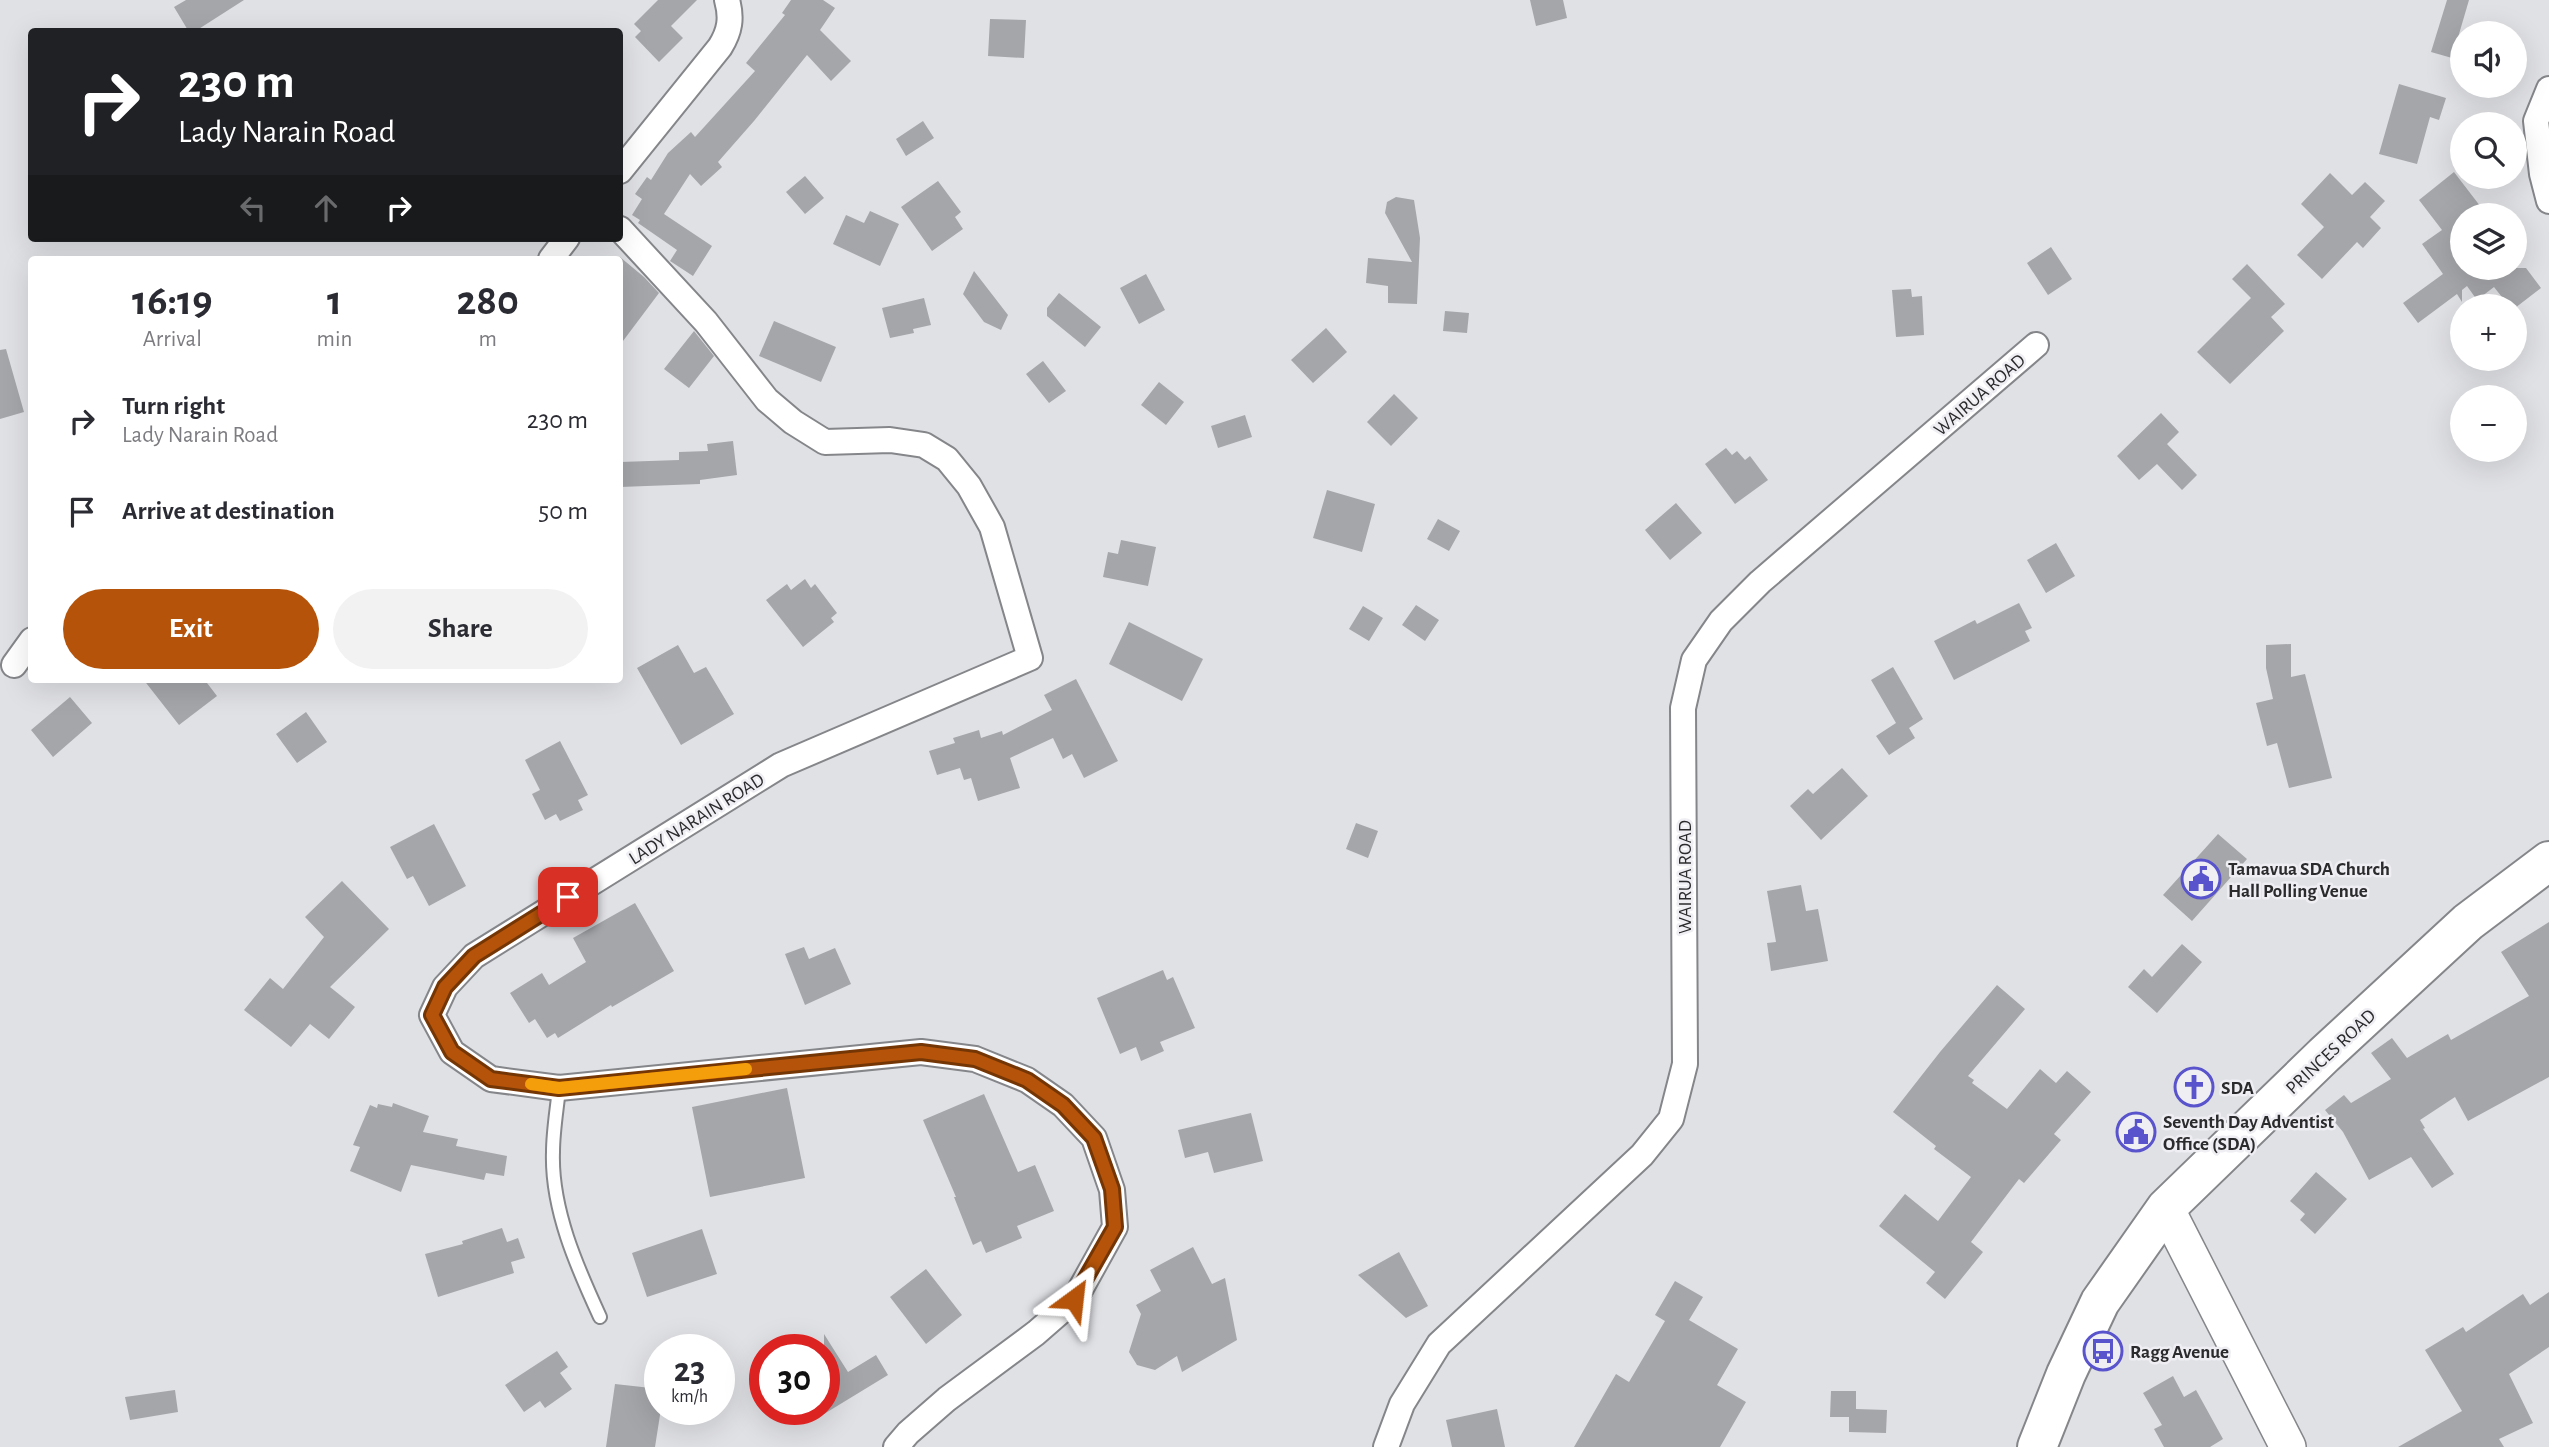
<!DOCTYPE html>
<html lang="en">
<head>
<meta charset="utf-8">
<style>
	body { margin:0; font-family:"Alegreya Sans",sans-serif; background:#f2f2f3; color:#2b2b33; height:100vh; display:flex; flex-direction:column; font-size:26px; white-space:nowrap }
	* { box-sizing:border-box; margin:0 }
	p { font-size:23px; color:#7c7c81 }
	.icon { flex:none; width:38px; height:38px; fill:none; stroke:currentColor; stroke-width:2; stroke-linecap:round; stroke-linejoin:round }
	.map { position:relative; flex:1; overflow:hidden }
	.side { position:absolute; left:28px; top:256px; width:595px; height:427px; display:flex; flex-direction:column; background:#fff; border-radius:7px; box-shadow:0 7px 28px #0002 }
	.side>* { flex:none }
	.banner { position:absolute; left:28px; top:28px; width:595px; height:214px; border-radius:7px; box-shadow:0 7px 28px #0002; background:#202124; color:#fff; overflow:hidden }
	.fabs { position:absolute; left:2450px; top:21px; display:grid; gap:14px }
	.fabs a { display:grid; place-items:center; width:77px; height:77px; border-radius:50%; background:#fff; box-shadow:0 7px 28px #0002; font-size:35px }
	.speed { position:absolute; left:644px; top:1334px; display:flex; gap:14px; font-size:35px; font-weight:700; text-align:center }
	.speed>* { display:grid; place-content:center; width:91px; height:91px; border-radius:50%; background:#fff; box-shadow:0 7px 28px #0002; line-height:1 }
	.speed small { font-size:18px; font-weight:400 }
	.speed .limit { border:10px solid #d22; background:#fff; color:#111 }
	.pin { position:absolute; display:grid; place-items:center; width:60px; height:60px; color:#fff; margin:-30px; border-radius:14px; box-shadow:0 4px 10px #0006 }
	.me { position:absolute; width:77px; margin:-38px; rotate:30deg; stroke-linejoin:round; filter:drop-shadow(0 0 5px #0008) }
	.turn { display:flex; align-items:center; gap:24px; height:147px; padding:0 35px; font-size:32px }
	.turn .icon { width:91px; height:91px; stroke-width:2.5 }
	.turn b { display:block; font-size:49px; line-height:60px }
	.lanes { display:flex; align-items:center; height:66px; padding:0 35px; background:#0003; justify-content:center; gap:35px; direction:ltr }
	.lanes .off { opacity:.35 }
	.eta { display:flex; justify-content:space-evenly; align-items:center; height:119px; text-align:center }
	.eta b { font-size:42px; font-weight:600; line-height:49px }
	.button { display:flex; gap:14px; margin-top:auto; padding:14px 35px }
	.button a { flex:1; height:80px; border-radius:42px; background:#b45309; color:#fff; font-size:28px; font-weight:600; line-height:80px; text-align:center }
	.button a+a { background:#f2f2f3; color:#2b2b33 }
	ul { padding:0; list-style:none }
	li { display:flex; align-items:center; gap:21px; height:91px; padding:0 35px }
	li div { flex:1 }
	li b { display:block; font-size:26px }
	li em { font-style:normal }
	.map>svg:first-child { display:block }
</style>
</head>
<body>
<div class="map">
<svg width="2549" height="1447" viewBox="0 0 2549 1447">
	<rect width="100%" height="100%" fill="#e0e1e5"/>
	<path fill="#a5a6aa" d="M186,0h58l-50,32h-5l-15,-25z
		M658,0h39l-26,26 12,12 -24,24 -24,-25 6,-6 -7,-7z
		M791,0h32l12,8 -15,22 31,31 -20,20 -24,-26 -53,66 -36,41 4,5 -21,19 -11,-12 -26,40 48,32 -19,30 -23,-15 7,-11 -39,-27 2,-3 -8,-5 10,-16 -7,-5 12,-17 4,3 17,-27 23,-21 4,5 60,-66 -9,-8 39,-48 -3,-2z
		M1530,0h33l4,18 -31,8z
		M2447,0h22l-17,58 -21,-6z
		M990,19l36,1 -2,38 -36,-2z
		M2399,84l47,14 -7,22 -9,-3 -13,47 -38,-10z
		M923,121l11,17 -28,18 -10,-17z
		M2454,172l33,43h-25v53h64l15,20 -26,20v-2h-6l-15,-19 -17,13 -10,-14 -5,4v12l-5,-8 -39,29 -15,-20 40,-29 -21,-30 20,-14 -23,-30z
		M2330,173l22,22 13,-13 20,19 -15,16 11,11 -18,20 -6,-6 -35,37 -25,-24 27,-28 -23,-23z
		M805,176l19,22 -19,16 -19,-22z
		M938,181l23,31 -6,5 8,12 -31,22 -31,-44z
		M1396,197l18,3 6,38 -3,66 -29,-1v-17l-22,-3 2,-25 44,4 -27,-49 2,-11z
		M870,211l29,13 -19,42 -47,-22 13,-29 18,8z
		M2051,247l21,32 -24,16 -21,-32z
		M620,257l24,20 15,16 -39,52z
		M2247,264l38,40 -14,13 13,14 -54,53 -33,-32 54,-54 -19,-19z
		M974,271l34,44 -7,15 -17,-8 -21,-28z
		M1146,274l19,36 -26,14 -19,-36z
		M1911,289l1,8 10,-1 2,39 -28,2 -4,-47z
		M1059,293l42,34 -16,20 -38,-31v-8z
		M924,298l7,27 -18,4 1,4 -24,5 -8,-30z
		M1445,311l24,2 -2,20 -24,-2z
		M774,321l62,26 -15,35 -62,-26z
		M1326,328l21,24 -34,31 -22,-23z
		M694,331l20,25 -25,32 -25,-19z
		M6,349l18,63 -24,7v-69z
		M1043,361l23,30 -17,12 -23,-29z
		M1159,382l25,20 -18,23 -25,-20z
		M1394,394l24,24 -27,28 -24,-24z
		M2161,413l18,19 -12,12 30,31 -15,15 -25,-26 -18,16 -22,-24z
		M1245,415l7,22 -34,11 -7,-22z
		M733,441l4,34 -37,5v4l-80,3v-25l59,-2v-8l29,-1 -1,-7z
		M1726,448l6,7 5,-4 8,9 5,-4 18,24 -33,24 -30,-40z
		M1327,490l48,14 -13,48 -49,-14z
		M1676,503l26,30 -32,27 -25,-30z
		M1438,519l22,12 -11,20 -22,-12z
		M1121,540l35,7 -8,39 -45,-9 5,-25 10,2z
		M2056,543l19,33 -29,17 -19,-33z
		M805,579l6,9 4,-4 22,29 -6,5 3,4 -31,25 -37,-47 21,-16 4,6z
		M2019,603l13,25 -7,3 5,10 -76,39 -20,-39 41,-21 2,4z
		M1416,605l23,15 -14,21 -23,-16z
		M1363,606l20,12 -14,23 -20,-12z
		M1129,622l74,37 -21,42 -73,-37z
		M2291,644v33l14,-3 27,104 -43,10 -12,-45 -10,3 -11,-43 17,-4 -7,-31v-23z
		M678,645l16,28 12,-6 28,47 -53,31 -44,-77z
		M1893,667l30,52 -14,9 6,10 -26,17 -13,-19 20,-13 -25,-43z
		M143,679h61l13,17 -38,29z
		M1076,679l42,82 -34,17 -12,-24 -9,5 -10,-21 -43,20 10,30 -42,13 -7,-23 -7,2 -4,-12 -23,7 -8,-24 26,-8 -2,-5 26,-8 2,8 21,-7 1,4 49,-25 -8,-15z
		M70,697l22,26 -39,34 -22,-27z
		M306,712l21,30 -30,21 -21,-29z
		M560,741l28,54 -10,5 5,10 -23,11 -4,-7 -11,6 -13,-26 8,-4 -15,-30z
		M1842,768l26,28 -47,44 -31,-34 18,-17 5,5z
		M1356,823l22,8 -10,27 -22,-9z
		M434,824l32,62 -37,20 -16,-30 -6,3 -17,-32z
		M2218,834l29,25 -55,62 -29,-26z
		M342,881l47,48 -59,58 25,20 -26,32 -19,-15 -19,23 -47,-37 26,-32 13,11 41,-52 -19,-20z
		M1801,885l5,26 12,-2 10,52 -57,10 -4,-28 9,-1 -9,-51z
		M635,903l39,68 -62,36 -1,-2 -53,33 -3,-5 -8,5 -12,-19 -6,4 -19,-30 32,-20 7,12 37,-23 -13,-24z
		M2549,922v155l-81,44 -13,-24 -35,23 5,8 -2,1 31,45 -22,14 -21,-31 -42,23 -26,-48 -18,-22 19,-15 7,8 40,-24 -20,-26 21,-15 15,20 41,-24 3,6 78,-44 -28,-44z
		M2182,944l20,18 -45,51 -29,-26 16,-18 8,8z
		M804,947l5,12 26,-11 16,36 -46,21 -20,-51z
		M1163,970l4,10 6,-3 22,51 -35,14 4,9 -23,10 -5,-14 -16,7 -23,-56z
		M1997,985l28,24 -57,67 6,4 -2,3 35,26 33,-40 16,14 11,-12 24,21 -37,42 7,6 -37,43 -5,-4 -48,63 12,10 -38,47 -19,-16 9,-11 -56,-46 26,-32 33,27 33,-44 -37,-28 2,-3 -43,-34 47,-60z
		M787,1088l18,90 -95,19 -18,-90z
		M984,1094l34,78 17,-7 19,46 -37,15 5,12 -36,15 -5,-12 -8,4 -19,-48h2l-33,-77z
		M393,1103l36,13 -6,16 35,7 -2,7 51,10 -3,20 -18,-3 -2,7 -73,-15 -10,27 -51,-21 10,-24 -7,-2 17,-40 7,3 1,-4 14,3z
		M1251,1113l12,48 -49,12 -6,-21 -23,6 -7,-28z
		M2316,1172l31,27 -32,35 -15,-14 5,-6 -15,-13z
		M502,1228l5,14 11,-4 7,20 -14,4 3,11 -76,24 -13,-43 38,-10 -1,-3z
		M702,1229l15,45 -70,23 -15,-44z
		M1193,1247l19,37 13,-6 12,62 -55,32 -5,-16 -22,14 -18,-5 -8,-13 12,-38 -5,-9 25,-14 -11,-21z
		M1399,1252l29,54 -22,12 -48,-43z
		M926,1269l36,46 -36,29 -36,-47z
		M1675,1281l28,16 -14,23 49,29 -21,36 29,17 -26,45h-146l42,-73 13,8 36,-61 -10,-6z
		M2549,1292v55l-40,27 24,49 -34,16 5,8h-106l64,-36 -37,-61 38,-23 3,5 57,-38 7,11z
		M824,1334l24,38 28,-17 12,20 -64,39z
		M557,1351l11,16 -8,6 12,16 -27,19 -5,-7 -16,11 -19,-27z
		M2173,1376l11,21 12,-7 27,49 -13,8h-46l-10,-18 8,-4 -19,-32z
		M615,1384l45,5v26l-5,32h-49z
		M175,1390l3,22 -48,8 -5,-23z
		M1831,1391h25v18l31,1 -1,23 -37,-1v-15h-19z
		M1497,1409l8,38h-53l-6,-27z"/>
	<g fill="none" stroke-linecap="round" stroke-linejoin="round">
		<defs>
			<path id="service" d="M559,1088c-2,21 -6,43 -6,64 -2,57 24,115 47,165"/>
			<path id="minor" d="M2549,89l-13,32 6,53 7,27
				M620,171l100,-124c10,-16 12,-29 7,-47
				M620,229l86,93 61,78 26,22 32,20 65,-2 34,5 23,14 22,27 23,41 38,131 -249,107 -307,191 -29,31 -13,28 20,37 39,27 68,9 362,-36 54,7 52,21 36,25 31,33 18,52 3,37 -40,72 -39,34 -89,66 -39,34 -12,14
				M551,259l16,-21
				M14,665l18,-25
				M1386,1447l16,-43 37,-60 203,-189 29,-36 14,-55 -2,-356 11,-48 27,-39 39,-39 276,-237"/>
			<path id="secondary" d="M2166,1208l122,239"/>
			<path id="primary" d="M2037,1447l29,-73 34,-72 66,-94 158,-153 144,-133 81,-61"/>
		</defs>
		<use href="#service" stroke="#85868a" stroke-width="16"/>
		<use href="#minor" stroke="#85868a" stroke-width="28"/>
		<use href="#secondary" stroke="#85868a" stroke-width="38"/>
		<use href="#primary" stroke="#85868a" stroke-width="42"/>
		<use href="#service" stroke="#fff" stroke-width="12"/>
		<use href="#minor" stroke="#fff" stroke-width="24"/>
		<use href="#secondary" stroke="#fff" stroke-width="35"/>
		<use href="#primary" stroke="#fff" stroke-width="38"/>
	</g>
	<g fill="none" stroke-linecap="round" stroke-linejoin="round">
		<defs>
			<path id="route" d="M568,897l-94,59 -29,31 -13,28 20,37 39,27 68,9 362,-36 54,7 52,21 36,25 31,33 18,51 3,38 -41,72"/>
		</defs>
		<use href="#route" stroke="#753606" stroke-width="18"/>
		<use href="#route" stroke="#b45309" stroke-width="12"/>
		<path stroke="#f59e0b" stroke-width="12" d="M531,1084l28,4 187,-19"/>
	</g>
	<defs>
		<symbol id="civic-ring" viewBox="-11 -11 22 22"><circle r="9.5" fill="#eeeef3" stroke="#5954cc" stroke-width="1.5"/><path d="M-.6-6.5H3V-4.5H.6V-3L4-1V1h2V6H-6V1h2V-1L-.6-3ZM-1.2 2.5V6h2.4V2.5Z" fill="#5954cc"/></symbol>
		<symbol id="church-ring" viewBox="-11 -11 22 22"><circle r="9.5" fill="#eeeef3" stroke="#5954cc" stroke-width="1.5"/><path d="M-1.2-6h2.4v3.5h3.3v2.4h-3.3V6h-2.4V-.1h-3.3v-2.4h3.3Z" fill="#5954cc"/></symbol>
		<symbol id="bus-ring" viewBox="-11 -11 22 22"><circle r="9.5" fill="#eeeef3" stroke="#5954cc" stroke-width="1.5"/><path d="M-5-6H5V4H4V6H2V4H-2V6H-4V4H-5ZM-3.5-4V0h7V-4ZM-3.5 1.2v1.5H-2V1.2ZM2 1.2v1.5H3.5V1.2Z" fill="#5954cc"/></symbol>
	</defs>
	<g fill-rule="evenodd">
		<use href="#civic-ring" x="2179" y="857" width="44" height="44"/>
		<use href="#church-ring" x="2172" y="1065" width="44" height="44"/>
		<use href="#civic-ring" x="2114" y="1110" width="44" height="44"/>
		<use href="#bus-ring" x="2081" y="1329" width="44" height="44"/>
	</g>
	<g text-anchor="middle" stroke-width="5" stroke-linejoin="round" paint-order="stroke">
		<g font-size="19" fill="#2b2b2d" stroke="#eeeef3">
			<text transform="translate(1979 394) rotate(-41)" y="7">WAIRUA ROAD</text>
			<text transform="translate(696 818) rotate(-32)" y="7">LADY NARAIN ROAD</text>
			<text transform="translate(1684 877) rotate(-90)" y="7">WAIRUA ROAD</text>
			<text transform="translate(2330 1051) rotate(-43)" y="7">PRINCES ROAD</text>
		</g>
		<g font-size="19" font-weight="bold" fill="#2b2b2d" stroke="#eeeef3" text-anchor="start">
			<text x="2228" y="875">Tamavua SDA Church<tspan x="2228" dy="22">Hall Polling Venue</tspan></text>
			<text x="2221" y="1094">SDA</text>
			<text x="2163" y="1128">Seventh Day Adventist<tspan x="2163" dy="22">Office (SDA)</tspan></text>
			<text x="2130" y="1358">Ragg Avenue</text>
		</g>
	</g>
</svg>
<div class="fabs">
<a><svg class="icon" aria-label="sound" viewBox="0 0 24 24"><path d="M4 9h4l5-4v14l-5-4H4zM17 9q2 3 0 6"/></svg></a>
<a><svg class="icon" aria-label="search" viewBox="0 0 24 24"><circle cx="10" cy="10" r="6"/><path d="M15 15l6 6"/></svg></a>
<a><svg class="icon" aria-label="layers" viewBox="0 0 24 24"><path d="M12 4l9 5-9 5-9-5zM3 14l9 5 9-5"/></svg></a>
<a>+</a>
<a>−</a>
</div>
<div class="speed"><div>23<small>km/h</small></div><div class="limit">30</div></div>
<div class="pin" style="left:568px;top:897px;background:#d93025"><svg class="icon" aria-label="arrive" viewBox="0 0 24 24"><path d="M6 21V4h12l-3 4 3 4H6"/></svg></div>
<svg class="me" style="left:1074px;top:1299px" viewBox="-20 -20 40 40"><path d="M0-17L14 15 0 8-14 15z" fill="#b45309" stroke="#fff" stroke-width="4"/></svg>
<div class="banner">
<div class="turn"><svg class="icon" aria-label="right" viewBox="0 0 24 24"><path d="M7 20v-9h11M14 6l5 5-5 5"/></svg><div><b>230 m</b>Lady Narain Road</div></div>
<div class="lanes"><svg class="icon off" aria-label="left" viewBox="0 0 24 24"><path d="M17 20v-9H6M10 6l-5 5 5 5"/></svg><svg class="icon off" aria-label="ahead" viewBox="0 0 24 24"><path d="M12 20V5M6 11l6-6 6 6"/></svg><svg class="icon" aria-label="right" viewBox="0 0 24 24"><path d="M7 20v-9h11M14 6l5 5-5 5"/></svg></div>
</div>
<section class="side">
<div class="eta">
<div><b>16:19</b><p>Arrival</p></div>
<div><b>1</b><p>min</p></div>
<div><b>280</b><p>m</p></div>
</div>
<ul>
<li><svg class="icon" aria-label="right" viewBox="0 0 24 24"><path d="M7 20v-9h11M14 6l5 5-5 5"/></svg><div><b>Turn right</b><p>Lady Narain Road</p></div><em>230 m</em></li>
<li><svg class="icon" aria-label="arrive" viewBox="0 0 24 24"><path d="M6 21V4h12l-3 4 3 4H6"/></svg><div><b>Arrive at destination</b></div><em>50 m</em></li>
</ul>
<div class="button"><a>Exit</a><a>Share</a></div>
</section>
</div>
</body>
</html>
